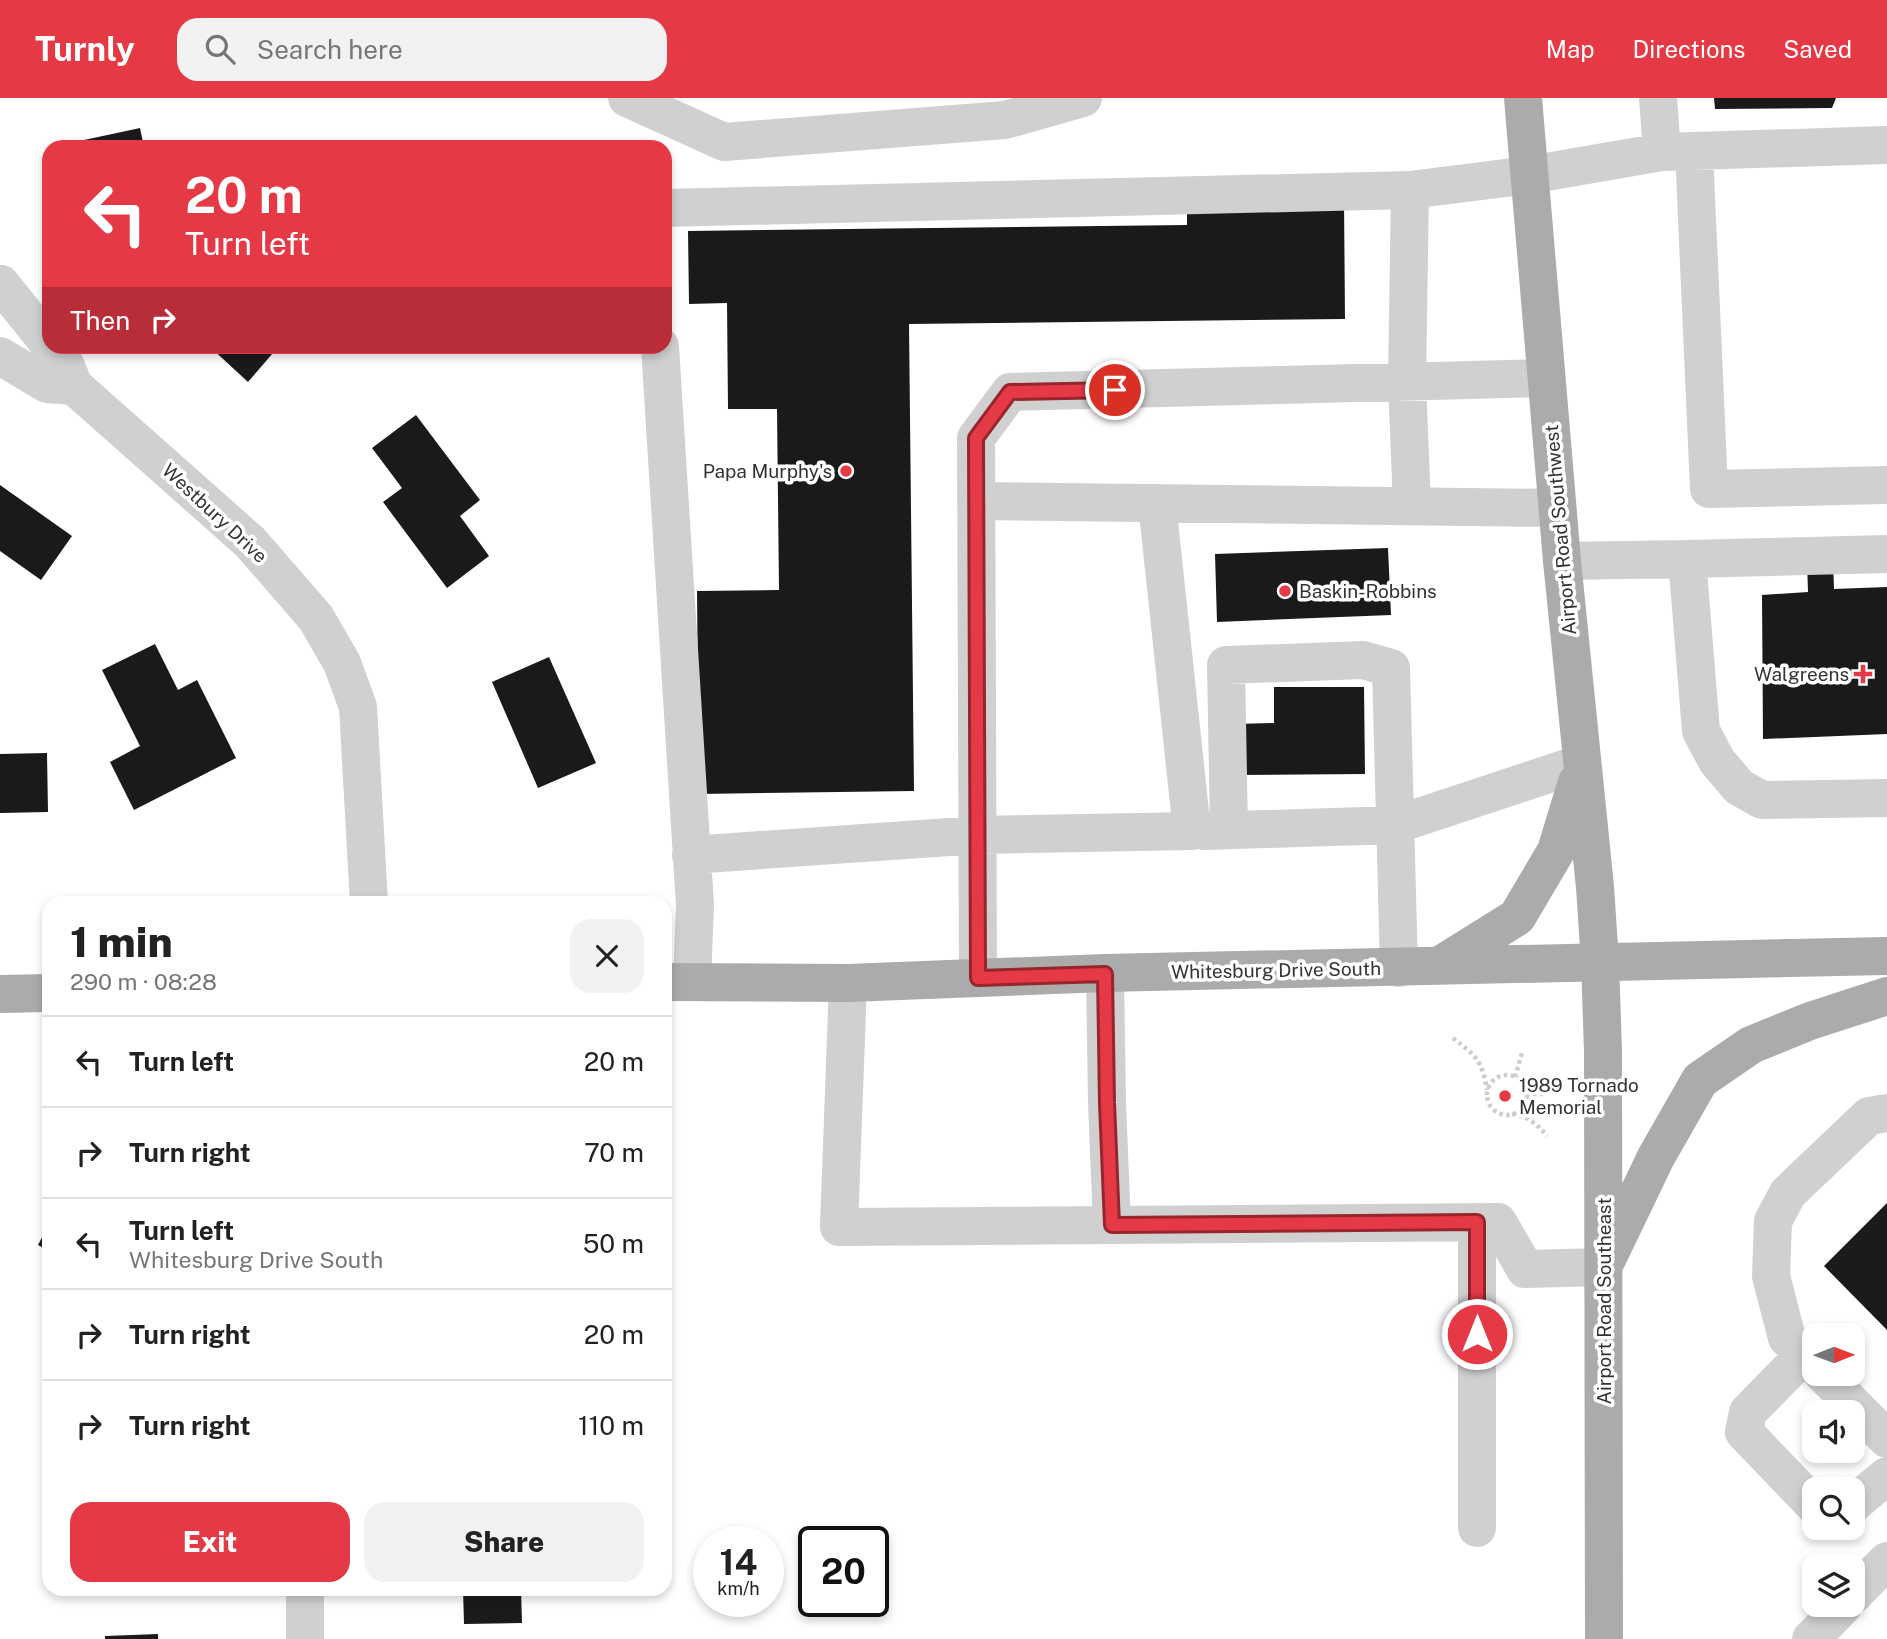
<!DOCTYPE html>
<html lang="en">
<head>
<meta charset="utf-8">
<style>
	body { margin:0; font-family:"Public Sans",sans-serif; background:#f2f2f2; color:#222; height:100vh; display:flex; flex-direction:column; font-size:26px; white-space:nowrap }
	* { box-sizing:border-box; margin:0 }
	p { font-size:23px; color:#767676 }
	.icon { flex:none; width:38px; height:38px; fill:none; stroke:currentColor; stroke-width:2; stroke-linecap:round; stroke-linejoin:round }
	.map { position:relative; flex:1; overflow:hidden }
	.panel { position:absolute; left:42px; top:798px; width:630px; height:700px; display:flex; flex-direction:column; background:#fff; border-radius:21px; box-shadow:0 4px 10px #0003 }
	.panel>* { flex:none }
	.top-card { position:absolute; left:42px; top:42px; width:630px; height:214px; border-radius:21px; box-shadow:0 4px 10px #0003; background:#e63946; color:#fff; overflow:hidden }
	.needle { width:46px; rotate:89deg }
	.tools { position:absolute; left:1802px; top:1225px; display:grid; gap:14px }
	.tools a { display:grid; place-items:center; width:63px; height:63px; border-radius:14px; background:#fff; box-shadow:0 4px 10px #0003; font-size:35px }
	.speed { position:absolute; left:693px; top:1428px; display:flex; gap:14px; font-size:35px; font-weight:700; text-align:center }
	.speed>* { display:grid; place-content:center; width:91px; height:91px; border-radius:50%; background:#fff; box-shadow:0 4px 10px #0003; line-height:1 }
	.speed small { font-size:18px; font-weight:400 }
	.speed .limit { border:4px solid #111; border-radius:10px; background:#fff; color:#111 }
	.pin { position:absolute; display:grid; place-items:center; width:60px; height:60px; color:#fff; margin:-30px; border:4px solid #fff; border-radius:50%; box-shadow:0 2px 7px #0007 }
	.me { position:absolute; width:77px; margin:-38px; rotate:0deg; stroke-linejoin:round; filter:drop-shadow(0 0 5px #0008) }
	.turn { display:flex; align-items:center; gap:24px; height:147px; padding:0 28px; font-size:32px }
	.turn .icon { width:91px; height:91px; stroke-width:2.5 }
	.turn b { display:block; font-size:49px; line-height:60px }
	.then { display:flex; align-items:center; height:66px; padding:0 28px; background:#0003; gap:14px; font-size:26px }
	.round { display:grid; place-items:center; flex:none; width:74px; height:74px; border-radius:21px; background:#f2f2f2 }
	.head { display:flex; align-items:center; justify-content:space-between; height:119px; padding:0 28px }
	h1 { font-size:42px; font-weight:800; line-height:52px }
	.action { display:flex; gap:14px; margin-top:auto; padding:14px 28px }
	.action a { flex:1; height:80px; border-radius:21px; background:#e63946; color:#fff; font-size:28px; font-weight:800; line-height:80px; text-align:center }
	.action a+a { background:#f2f2f2; color:#222 }
	ul { padding:0; list-style:none }
	li { display:flex; align-items:center; gap:21px; height:91px; padding:0 28px; border-top:2px solid #e0e0e0 }
	li div { flex:1 }
	li b { display:block; font-size:26px }
	li em { font-style:normal }
	header { display:flex; align-items:center; gap:42px; box-sizing:border-box; height:98px; padding:0 35px; background:#e63946; color:#fff }
	header strong { font-size:33px }
	nav { display:flex; gap:38px; margin-inline-start:auto; font-size:24px }
	.search { width:490px; height:63px; background:#f2f2f2; display:flex; align-items:center; gap:18px; box-sizing:border-box; padding:0 24px; border-radius:21px; color:#767676; font-size:26px }
	.map>svg:first-child { display:block }
</style>
</head>
<body>
<header>
<strong>Turnly</strong>
<div class="search"><svg class="icon" aria-label="search" viewBox="0 0 24 24"><circle cx="10" cy="10" r="6"/><path d="M15 15l6 6"/></svg>Search here</div>
<nav><a>Map</a><a>Directions</a><a>Saved</a></nav>
</header>
<div class="map">
<svg width="1887" height="1541" viewBox="0 0 1887 1541">
	<rect width="100%" height="100%" fill="#fff"/>
	<path fill="#1a1a1a" d="M1714,0h122l-4,10 -117,1z
		M140,30l4,19h-59l-1,-7z
		M1344,101l1,120 -436,5 5,467 -215,3 -2,-203 82,-1 -2,-181h-49l-1,-106 -38,1 -1,-73 499,-6v-24z
		M209,248h70l-31,36z
		M416,317l64,85 -20,16 29,40 -42,32 -64,-86 19,-14 -30,-40z
		M0,387l72,51 -31,44 -41,-29z
		M1388,450l3,67 -174,7 -2,-68z
		M1833,462l1,29 53,-2v147l-124,5 -1,-144 46,-3 -1,-31z
		M155,546l23,46 19,-10 39,78 -102,52 -24,-48 30,-16 -38,-76z
		M549,559l47,106 -58,25 -46,-106z
		M1274,589h90l1,87 -130,1v-51l39,-1z
		M47,655l1,59 -48,1v-59z
		M1887,1105v127l-63,-64z
		M49,1126v27l-11,-6z
		M463,1491h58l1,34 -58,1z
		M158,1536v5h-53v-3z"/>
	<g fill="none" stroke-linecap="round" stroke-linejoin="round">
		<path stroke="#cdcdcd" stroke-width="4.5" stroke-dasharray="3.5 3.5" stroke-linecap="butt" d="M1453,940c23,18 29,22 34,52
			M1487 997a20 20 0 1 1 40 0a20 20 0 1 1-40 0Z
			M1515,979l7,-24
			M1526,996h18
			M1512,1016c16,2 25,10 35,22"/>
		<path stroke="#d0d0d0" stroke-width="38" d="M627,0l97,44 281,-22 78,-22
			M1658,0l4,54
			M1694,53l15,338 178,-4
			M1410,92l-3,192 5,124
			M665,110l745,-18 119,-15 133,-23 225,-7
			M1,186l48,60
			M51,248l14,18 9,22 176,156 66,76 26,45 16,44 11,196
			M660,248l35,559 -3,77
			M0,258l47,28 27,2
			M976,403l581,7
			M1687,461l200,-5
			M1562,463l125,-2 14,172 16,30 22,26 23,13 125,-2
			M1229,732l-3,-165 137,-5 28,8 8,300
			M1204,733l191,-6 187,-62
			M691,757l287,-20 214,-4 -35,-328
			M1105,875l2,130 5,122
			M978,880l-2,-540 34,-46 536,-14
			M848,885l-9,244 659,-5 27,47 78,-2
			M1804,1257l-56,57 -4,20 71,74
			M1815,1268l-28,-28 -16,-62 2,-55 15,-28 81,-77 18,-3
			M1823,1276l64,65
			M1853,1406l34,-28
			M1477,1430v-306
			M305,1491v50
			M1853,1497l34,-34
			M1811,1541l33,-34"/>
		<path stroke="#ababab" stroke-width="38" d="M1523,0l39,463 33,326 5,75 3,89 1,588
			M1440,867l77,-48 39,-66 21,-69
			M665,884l183,1 257,-10 782,-17
			M0,896l49,-1
			M1607,1161l49,-102 44,-77 51,-35 59,-24 77,-25"/>
	</g>
	<g fill="none" stroke-linecap="round" stroke-linejoin="round">
		<defs>
			<path id="route" d="M1115,292l-105,2 -34,46 2,540 127,-4 2,129 5,122 365,-3v112"/>
		</defs>
		<use href="#route" stroke="#96252e" stroke-width="18"/>
		<use href="#route" stroke="#e63946" stroke-width="12"/>
	</g>
	<g fill="#e63946" stroke="#fff" stroke-width="2.5">
		<circle cx="846" cy="373" r="7"/>
		<circle cx="1285" cy="493" r="7"/>
		<path d="M1859.5 565.5h7v7h7v7h-7v7h-7v-7h-7v-7h7z"/>
		<circle cx="1505" cy="998" r="7"/>
	</g>
	<g text-anchor="middle" stroke-width="7" stroke-linejoin="round" paint-order="stroke">
		<g font-size="19" fill="#333" stroke="#fff" text-anchor="end">
			<text x="832" y="380">Papa Murphy's</text>
			<text x="1299" y="500" text-anchor="start">Baskin-Robbins</text>
			<text x="1849" y="583">Walgreens</text>
			<text x="1519" y="994" text-anchor="start">1989 Tornado<tspan x="1519" dy="22">Memorial</tspan></text>
		</g>
		<g font-size="19" fill="#333" stroke="#fff">
			<text transform="translate(215 415) rotate(43)" y="7">Westbury Drive</text>
			<text transform="translate(1560 432) rotate(-95)" y="7">Airport Road Southwest</text>
			<text transform="translate(1276 872) rotate(-1)" y="7">Whitesburg Drive South</text>
			<text transform="translate(1604 1203) rotate(-90)" y="7">Airport Road Southeast</text>
		</g>
	</g>
</svg>
<div class="tools">
<a><svg class="needle" viewBox="-14 -14 28 28"><path d="M0-13l5 13h-10z" fill="#e53935"/><path d="M0 13l5-13h-10z" fill="#767676"/></svg></a>
<a><svg class="icon" aria-label="sound" viewBox="0 0 24 24"><path d="M4 9h4l5-4v14l-5-4H4zM17 9q2 3 0 6"/></svg></a>
<a><svg class="icon" aria-label="search" viewBox="0 0 24 24"><circle cx="10" cy="10" r="6"/><path d="M15 15l6 6"/></svg></a>
<a><svg class="icon" aria-label="layers" viewBox="0 0 24 24"><path d="M12 4l9 5-9 5-9-5zM3 14l9 5 9-5"/></svg></a>
</div>
<div class="speed"><div>14<small>km/h</small></div><div class="limit">20</div></div>
<div class="pin" style="left:1115px;top:292px;background:#d93025"><svg class="icon" aria-label="arrive" viewBox="0 0 24 24"><path d="M6 21V4h12l-3 4 3 4H6"/></svg></div>
<svg class="me" style="left:1477px;top:1236px" viewBox="-20 -20 40 40"><circle r="17" fill="#e63946" stroke="#fff" stroke-width="3"/><path d="M0-11L8 9 0 5-8 9z" fill="#fff"/></svg>
<div class="top-card">
<div class="turn"><svg class="icon" aria-label="left" viewBox="0 0 24 24"><path d="M17 20v-9H6M10 6l-5 5 5 5"/></svg><div><b>20 m</b>Turn left</div></div>
<div class="then">Then<svg class="icon" aria-label="right" viewBox="0 0 24 24"><path d="M7 20v-9h11M14 6l5 5-5 5"/></svg></div>
</div>
<section class="panel">
<div class="head"><div><h1>1 min</h1><p>290 m · 08:28</p></div><a class="round"><svg class="icon" aria-label="close" viewBox="0 0 24 24"><path d="M6 6l12 12M18 6L6 18"/></svg></a></div>
<ul>
<li><svg class="icon" aria-label="left" viewBox="0 0 24 24"><path d="M17 20v-9H6M10 6l-5 5 5 5"/></svg><div><b>Turn left</b></div><em>20 m</em></li>
<li><svg class="icon" aria-label="right" viewBox="0 0 24 24"><path d="M7 20v-9h11M14 6l5 5-5 5"/></svg><div><b>Turn right</b></div><em>70 m</em></li>
<li><svg class="icon" aria-label="left" viewBox="0 0 24 24"><path d="M17 20v-9H6M10 6l-5 5 5 5"/></svg><div><b>Turn left</b><p>Whitesburg Drive South</p></div><em>50 m</em></li>
<li><svg class="icon" aria-label="right" viewBox="0 0 24 24"><path d="M7 20v-9h11M14 6l5 5-5 5"/></svg><div><b>Turn right</b></div><em>20 m</em></li>
<li><svg class="icon" aria-label="right" viewBox="0 0 24 24"><path d="M7 20v-9h11M14 6l5 5-5 5"/></svg><div><b>Turn right</b></div><em>110 m</em></li>
</ul>
<div class="action"><a>Exit</a><a>Share</a></div>
</section>
</div>
</body>
</html>
